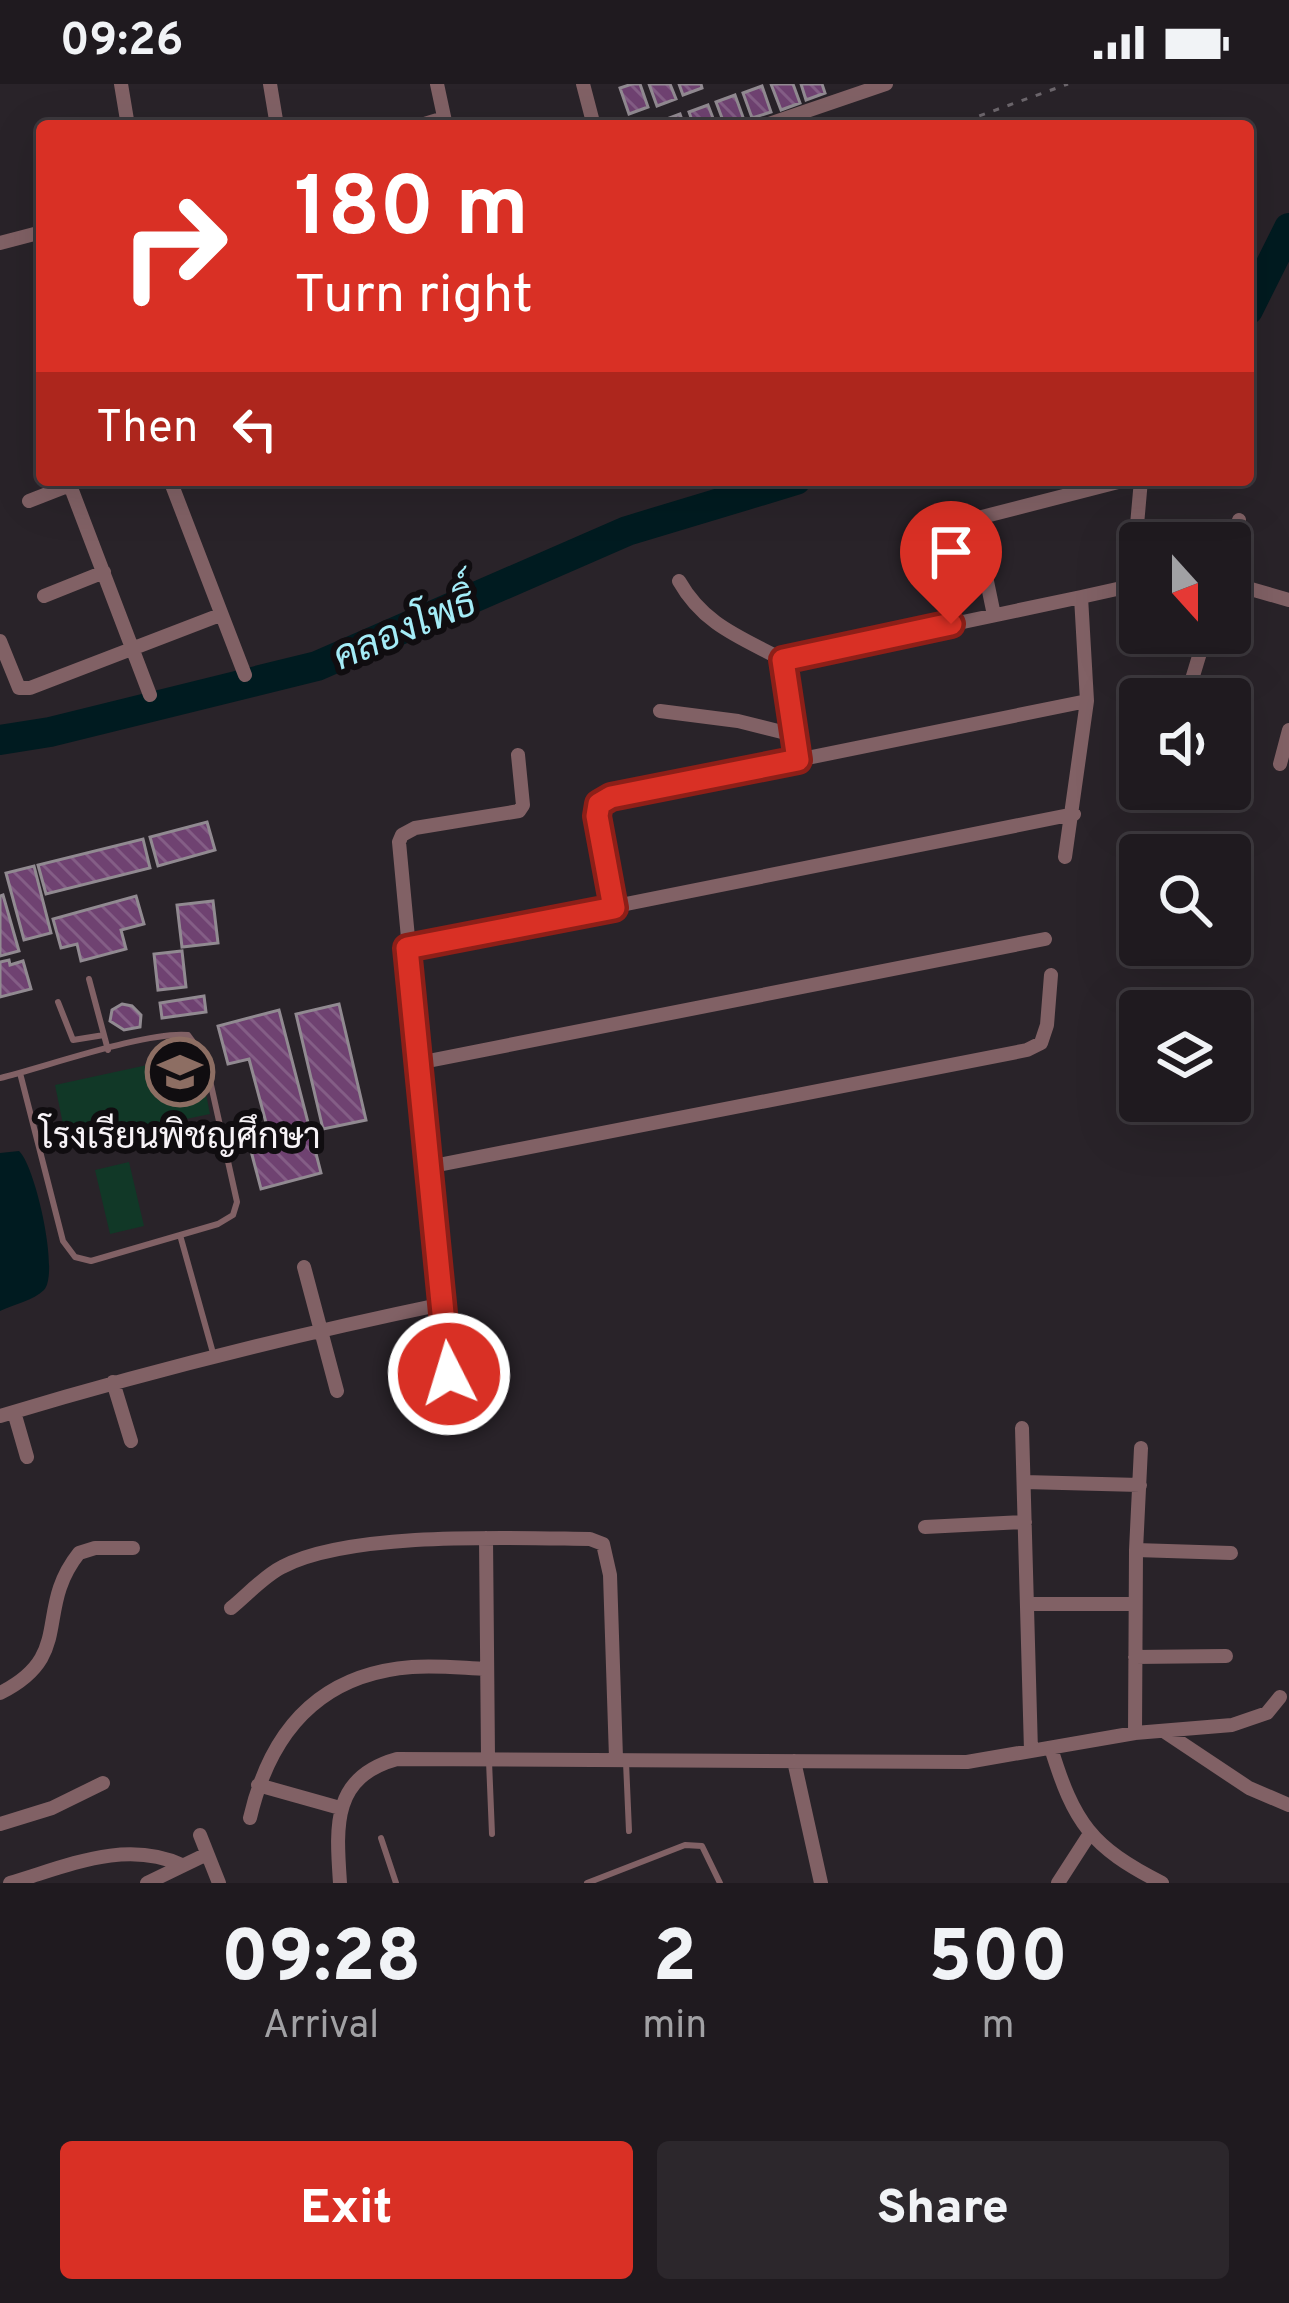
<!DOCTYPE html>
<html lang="en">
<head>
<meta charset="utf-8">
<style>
	body { margin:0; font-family:Overpass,Sarabun,sans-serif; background:#2c272c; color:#f1f3f6; height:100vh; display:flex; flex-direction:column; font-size:45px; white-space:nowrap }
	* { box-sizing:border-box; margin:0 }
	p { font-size:39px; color:#a1a1a4 }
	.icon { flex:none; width:66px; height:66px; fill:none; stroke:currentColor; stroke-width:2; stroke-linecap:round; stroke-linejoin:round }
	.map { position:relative; height:1799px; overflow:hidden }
	.drawer { display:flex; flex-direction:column; background:#1f1a1f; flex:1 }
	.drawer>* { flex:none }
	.banner { position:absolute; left:36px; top:36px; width:1218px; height:366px; border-radius:12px; box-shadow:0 12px 48px #0002,0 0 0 3px #3c383d; background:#d93025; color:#fff; overflow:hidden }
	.needle { width:78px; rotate:159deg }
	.buttons { position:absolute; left:1119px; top:438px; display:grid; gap:24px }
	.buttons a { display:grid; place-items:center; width:132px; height:132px; border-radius:12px; background:#1f1a1f; box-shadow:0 12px 48px #0002,0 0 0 3px #3c383d; font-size:60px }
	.pin { position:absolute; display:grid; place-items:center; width:102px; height:102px; color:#fff; margin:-123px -51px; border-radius:50% 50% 50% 0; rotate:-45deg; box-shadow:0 0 12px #0007 }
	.pin .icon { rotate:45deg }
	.me { position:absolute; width:132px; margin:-66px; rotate:355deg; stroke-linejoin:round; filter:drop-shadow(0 0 9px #0008) }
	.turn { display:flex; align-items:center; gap:42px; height:252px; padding:0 60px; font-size:54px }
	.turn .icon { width:156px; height:156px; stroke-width:2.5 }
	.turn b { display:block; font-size:84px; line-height:102px }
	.then { display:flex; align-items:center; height:114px; padding:0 60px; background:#0003; gap:24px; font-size:45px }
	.eta { display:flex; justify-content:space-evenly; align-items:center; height:204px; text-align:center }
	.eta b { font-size:72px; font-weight:800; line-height:84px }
	.primary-button { display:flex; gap:24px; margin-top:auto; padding:24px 60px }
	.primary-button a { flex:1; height:138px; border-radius:12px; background:#d93025; color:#fff; font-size:48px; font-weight:800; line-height:138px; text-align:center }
	.primary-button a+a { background:#2c272c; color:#f1f3f6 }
	.status { display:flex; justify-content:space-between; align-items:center; height:84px; padding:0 60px; background:#1f1a1f; direction:ltr }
	.status svg { height:33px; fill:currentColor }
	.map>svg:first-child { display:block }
</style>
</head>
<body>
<div class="status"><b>09:26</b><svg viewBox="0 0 49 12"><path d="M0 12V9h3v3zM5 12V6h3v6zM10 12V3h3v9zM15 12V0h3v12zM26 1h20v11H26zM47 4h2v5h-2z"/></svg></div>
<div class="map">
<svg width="1289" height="1799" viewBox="0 0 1289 1799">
	<defs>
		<pattern id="building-back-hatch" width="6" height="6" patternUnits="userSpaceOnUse" patternTransform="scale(3)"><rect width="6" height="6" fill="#6f4271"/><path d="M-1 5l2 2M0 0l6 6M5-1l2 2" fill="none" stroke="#845e86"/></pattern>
	</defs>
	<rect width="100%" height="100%" fill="#292329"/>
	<path fill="#113827" d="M198,970l12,60 -143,30 -12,-59z
		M129,1078l15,64 -34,8 -15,-64z"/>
	<path fill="#001b20" d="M19,1067c16,14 41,122 25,139 -10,10 -31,15 -44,21v-158z"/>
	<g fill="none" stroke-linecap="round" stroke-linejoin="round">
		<path stroke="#001b20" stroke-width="30" d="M1248,226l41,-82
			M0,656l50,-8 267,-66 310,-135 169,-51"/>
	</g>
	<path fill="url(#building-back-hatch)" stroke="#918a91" stroke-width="3" d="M632,0h8l8,23 -19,7 -9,-26z
		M649,0h21l6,15 -19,7z
		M679,0h22l1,4 -19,7z
		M771,0h22l7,19 -19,7z
		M801,0h21l3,9 -19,7z
		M762,2l9,26 -19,6 -9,-25z
		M735,11l9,25 -19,6 -9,-24z
		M708,21l8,21h-22l-5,-14z
		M680,30l4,12h-21l-2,-5z
		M207,738l8,28 -57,16 -8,-29z
		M143,755l7,29 -104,26 -8,-29z
		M34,782l17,67 -27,7 -18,-67z
		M3,811l16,56 -19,5v-60z
		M136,812l8,28 -23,6 5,19 -45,12 -4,-17 -16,4 -8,-29z
		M213,817l5,42 -36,4 -5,-42z
		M182,867l4,36 -28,3 -4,-36z
		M9,876l1,5 13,-4 8,28 -31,8v-35z
		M204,912l2,16 -44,6 -2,-15z
		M122,920l10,2 9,9 -1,12 -16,3 -14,-9 2,-11z
		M339,920l27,116 -43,9 -27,-115z
		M279,926l42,163 -60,16 -10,-38 21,-6 -23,-86 -21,5 -10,-38z"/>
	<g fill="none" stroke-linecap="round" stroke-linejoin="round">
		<path stroke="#6c666c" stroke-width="3" stroke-dasharray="6 9" stroke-linecap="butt" d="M951,42l117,-42"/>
		<path stroke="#816165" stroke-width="6" d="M89,895l19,71
			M58,918l15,38 31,-5
			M0,994c45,-11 147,-47 188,-43l17,23 32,144 -4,13 -15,9 -127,37 -16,-4 -12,-16 -43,-168
			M180,1151l33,118
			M489,1677l3,73
			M626,1678l3,69
			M381,1754l15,45
			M587,1799l98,-38 17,1 18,37"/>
		<path stroke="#816165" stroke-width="14" d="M121,0l7,42
			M270,0l7,42
			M437,0l9,42
			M583,0l11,42
			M418,42l26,-8
			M763,42l123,-42
			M0,159l42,-11
			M68,396l82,215
			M170,396l75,195
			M29,417l41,-16
			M1230,469l9,-33
			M679,497c25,44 61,56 104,79l298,-63 45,-10 6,-6 9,-101
			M1230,499l59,17
			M44,512l60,-24
			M994,531l-20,-96 152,-39
			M0,557l19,47h11l190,-73
			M783,576l15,100
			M1186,615l20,-66
			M660,627l78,10 56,14
			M1280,680l9,-34
			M1065,773l22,-156 -6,-104
			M614,824l-17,-92 2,-12 12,-6 476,-97
			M407,864l667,-134
			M418,979l627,-124
			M428,1083l599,-117 14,-7 6,-18 4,-50
			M304,1183l33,124
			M449,1290l-50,-532 3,-7 13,-7 104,-17 4,-6 -5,-50
			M113,1298l18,59
			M14,1328l13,45
			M0,1332c146,-44 294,-81 443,-112
			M1022,1344l9,323
			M1024,1398l116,3
			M925,1443l100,-5
			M486,1454l2,219
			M1136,1466l95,3
			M1027,1520h108
			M231,1524c16,-13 33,-32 51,-41 68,-36 230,-29 308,-28l13,5 7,31 6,183
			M1135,1573l91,-1
			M0,1609c76,-38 33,-82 79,-140l16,-5h38
			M1165,1648l84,56 40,17
			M1135,1649l1,-183 5,-102
			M1051,1664c23,75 40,99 111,135
			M794,1677l27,122
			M258,1701l82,23
			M250,1734c20,-86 69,-144 162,-151 25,-2 50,1 75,2
			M0,1740l52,-16 51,-25
			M200,1751l19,48
			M10,1799c58,-17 115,-44 172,-18
			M147,1799l60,-29
			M340,1799c-4,-58 -8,-106 57,-124l570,3 168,-29 97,-8 35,-12 13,-16
			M1058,1799l31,-48"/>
	</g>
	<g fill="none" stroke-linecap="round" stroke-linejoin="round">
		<defs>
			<path id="route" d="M449,1290l-42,-426 207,-40 -17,-92 2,-12 12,-7 187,-37 -15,-100 168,-36"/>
		</defs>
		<use href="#route" stroke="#8d1f18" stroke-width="30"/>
		<use href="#route" stroke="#d93025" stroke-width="21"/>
	</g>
	<defs>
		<symbol id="school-ring" viewBox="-11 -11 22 22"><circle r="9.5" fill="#100d10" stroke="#8d6e63" stroke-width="1.5"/><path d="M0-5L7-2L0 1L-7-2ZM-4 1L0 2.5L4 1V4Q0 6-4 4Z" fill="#8d6e63"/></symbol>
	</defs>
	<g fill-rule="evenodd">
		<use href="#school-ring" x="142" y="950" width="76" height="76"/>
	</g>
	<g text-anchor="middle" stroke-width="12" stroke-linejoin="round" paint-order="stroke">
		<g font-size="36" fill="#f7f3f7" stroke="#100d10">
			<text x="180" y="1064">โรงเรียนพิชญศึกษา</text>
		</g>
		<g font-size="39" font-style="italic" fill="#a4ecf7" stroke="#100d10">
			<text transform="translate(404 544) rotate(-23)" y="14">คลองโพธิ์</text>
		</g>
	</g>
</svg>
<div class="buttons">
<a><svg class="needle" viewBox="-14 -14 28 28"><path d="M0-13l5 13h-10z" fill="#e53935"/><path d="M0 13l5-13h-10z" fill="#a1a1a4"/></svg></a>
<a><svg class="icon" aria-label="sound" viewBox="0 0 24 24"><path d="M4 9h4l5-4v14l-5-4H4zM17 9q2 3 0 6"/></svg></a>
<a><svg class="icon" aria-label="search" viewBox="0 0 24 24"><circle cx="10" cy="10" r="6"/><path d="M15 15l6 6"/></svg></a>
<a><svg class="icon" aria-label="layers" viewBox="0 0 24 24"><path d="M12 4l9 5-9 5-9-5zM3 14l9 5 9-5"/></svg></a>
</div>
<div class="pin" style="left:951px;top:540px;background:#d93025"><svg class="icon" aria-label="arrive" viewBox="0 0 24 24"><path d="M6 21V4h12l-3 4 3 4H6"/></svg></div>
<svg class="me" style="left:449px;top:1290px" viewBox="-20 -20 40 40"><circle r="17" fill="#d93025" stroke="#fff" stroke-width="3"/><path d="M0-11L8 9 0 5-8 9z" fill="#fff"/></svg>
<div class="banner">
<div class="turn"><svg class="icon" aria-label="right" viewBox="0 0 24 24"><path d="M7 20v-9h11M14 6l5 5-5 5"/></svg><div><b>180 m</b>Turn right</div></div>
<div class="then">Then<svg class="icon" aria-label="left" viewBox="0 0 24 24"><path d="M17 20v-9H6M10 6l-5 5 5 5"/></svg></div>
</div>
</div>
<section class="drawer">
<div class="eta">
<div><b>09:28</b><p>Arrival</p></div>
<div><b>2</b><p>min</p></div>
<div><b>500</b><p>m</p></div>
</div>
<div class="primary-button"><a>Exit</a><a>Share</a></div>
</section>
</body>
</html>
